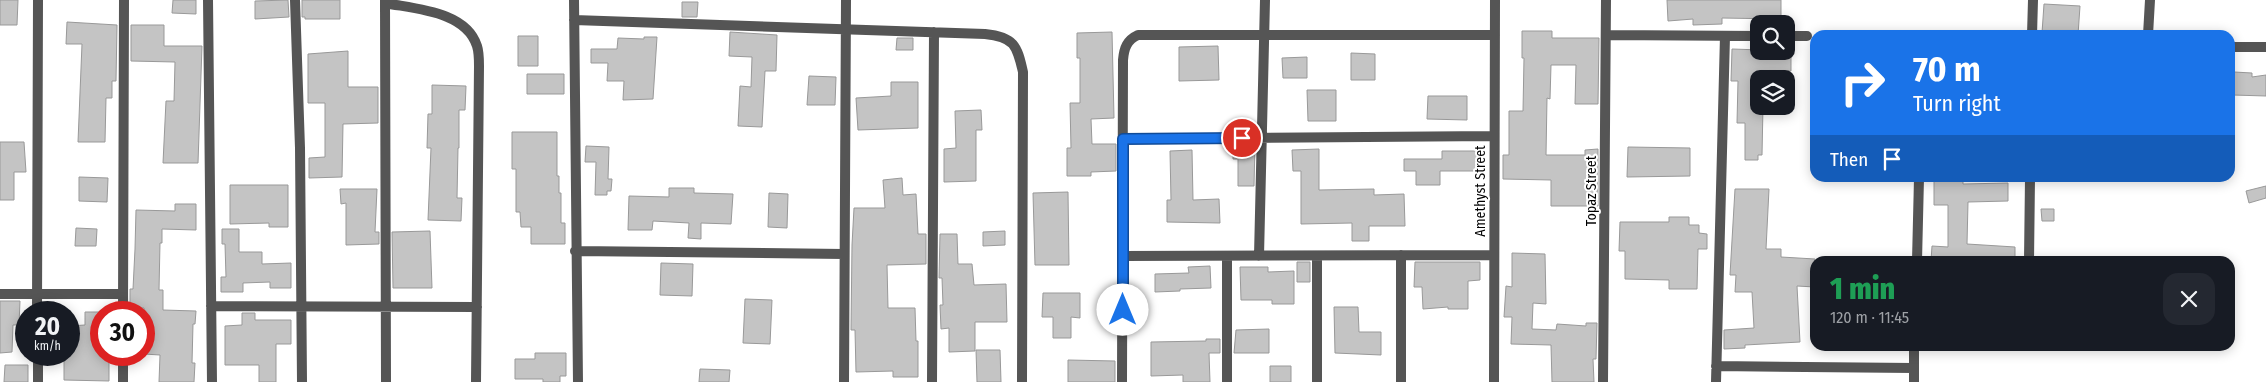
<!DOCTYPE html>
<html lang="en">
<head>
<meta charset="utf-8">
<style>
	body { margin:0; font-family:"Fira Sans Condensed",sans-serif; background:#242831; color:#f1f3f6; height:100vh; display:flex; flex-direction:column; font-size:19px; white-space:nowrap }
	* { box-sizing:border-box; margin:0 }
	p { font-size:16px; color:#9ea1a6 }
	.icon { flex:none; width:28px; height:28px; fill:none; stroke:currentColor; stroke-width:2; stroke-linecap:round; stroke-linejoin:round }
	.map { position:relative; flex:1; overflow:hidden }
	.sheet { position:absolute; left:1810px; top:256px; width:425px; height:95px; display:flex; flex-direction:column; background:#171b24; border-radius:15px; box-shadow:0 2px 12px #0003 }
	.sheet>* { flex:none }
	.hud { position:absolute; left:1810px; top:30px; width:425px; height:152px; border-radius:15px; box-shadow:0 2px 12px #0003; background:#1a73e8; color:#fff; overflow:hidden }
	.buttons { position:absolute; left:1750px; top:15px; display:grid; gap:10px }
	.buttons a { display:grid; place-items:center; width:45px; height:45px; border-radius:10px; background:#171b24; box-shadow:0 2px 12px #0003; font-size:25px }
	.speed { position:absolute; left:15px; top:301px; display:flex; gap:10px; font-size:25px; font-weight:700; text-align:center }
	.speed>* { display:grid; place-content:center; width:65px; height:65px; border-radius:50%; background:#171b24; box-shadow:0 2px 12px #0003; line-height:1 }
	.speed small { font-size:12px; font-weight:400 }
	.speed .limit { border:8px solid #d22; background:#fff; color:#111 }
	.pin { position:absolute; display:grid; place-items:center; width:42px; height:42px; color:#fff; margin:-21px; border:2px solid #fff; border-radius:50%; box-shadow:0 1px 5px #0007 }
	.me { position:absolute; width:55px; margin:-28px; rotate:0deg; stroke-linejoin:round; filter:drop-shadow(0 0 4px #0008) }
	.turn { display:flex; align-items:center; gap:18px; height:105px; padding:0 20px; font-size:22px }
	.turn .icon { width:65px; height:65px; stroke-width:2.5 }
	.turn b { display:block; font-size:35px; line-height:42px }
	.then { display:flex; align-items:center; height:48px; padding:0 20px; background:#0003; gap:10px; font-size:19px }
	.round { display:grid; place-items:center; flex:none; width:52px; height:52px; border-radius:15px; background:#242831 }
	.overview { display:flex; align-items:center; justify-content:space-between; height:85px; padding:0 20px }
	h1 { font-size:30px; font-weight:800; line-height:38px; color:#1e9e55 }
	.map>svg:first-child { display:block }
</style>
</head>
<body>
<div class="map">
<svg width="2266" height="382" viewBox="0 0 2266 382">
	<rect width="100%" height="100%" fill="#fff"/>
	<path fill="#c4c4c4" stroke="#999" d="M0,0h18l-1,25h-17z
		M173,0h23v14l-24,-1z
		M288,0l1,17 -34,2v-18z
		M302,0h38v19h-35v-2h-3z
		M1667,0h114v19l-59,-1v6l-29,1v-6l-25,2z
		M682,2h16l-1,15h-15z
		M2044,4l36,2 -2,29 -36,-2z
		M67,22l50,3 -1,56h-4v17h-6l-1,44h-27l4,-98h-16z
		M131,25h33v21h38l-4,117h-35l3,-62h8l1,-39 -44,-1z
		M1522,31h30v7h47l-1,66h-23l1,-39h-25l-1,34 -3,-1 -1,57h39v-5l13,-1v57h-47v-26l-48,-1v-24h6v-44h14l1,-53h-2z
		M730,32l47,3 -1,36h-11l-3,56 -24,-1 2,-40 11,1 1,-30 -23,-1z
		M1112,32l2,86 -23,1 1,25h24v27l-25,1v4h-24v-28h4l-1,-45h10v-45h-3v-25z
		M518,36h20v30h-20z
		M644,37h13l-4,62 -30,1 1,-19h-17l1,-18h-17v-14h26l1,-11 26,1z
		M897,38h16v12h-17z
		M1218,46l1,34 -40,1v-34z
		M1732,49l59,2v20h-26v8h-6v27h4l-1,49h-4v5h-13v-37h-8l1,-42h-7z
		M348,51v36h30v36l-35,1 -1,53 -33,1v-20l16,-1v-54h-17v-49z
		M1351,53l24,1v26h-24z
		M1307,57v21h-24l-1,-20z
		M2234,72l18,1v4l14,-2v21l-33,-1z
		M527,74h37v20h-37z
		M809,76l27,1 -1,28h-28z
		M891,82h27v46l-60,2 -2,-32 35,-2z
		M432,85l34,1 -1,24h-6v38h-1l-1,50h5l-1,23 -33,-1 3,-72h-4l1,-34h4z
		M1307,90h29v31h-28z
		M1428,96h39v24l-40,-1z
		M981,110l1,20h-6v51l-32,1v-33l12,-1 -1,-37z
		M512,132h45v44h2v17h2v30h4v21h-34v-17h-10l-1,-15h-4v-43h-4z
		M0,142h24l2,30h-12v28h-14z
		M1233,145h22l-1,41h-16v-27h-5z
		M586,146l23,1 -1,32h4l-1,12h-4v4h-12l1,-33h-11z
		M1628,147l62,1v28l-63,1z
		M1319,149v41l55,-1v6l30,-1 1,32h-36v15h-17v-18l-51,1v-53h-8l-1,-21z
		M1192,150l1,50 26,-1 1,24 -53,-1v-22h4l-1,-49z
		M1442,151h37v20h-39v14h-24v-14h-12v-12h38z
		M79,177l29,1 -1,24 -28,-1z
		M902,178l1,17 13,-1 2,40h8v30l-39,1 1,43h27l1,33h2v36h-25v-6l-37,1 -1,-42h-4l1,-85 2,-37h31l-2,-28z
		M1934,181h29v3l45,-1v18l-40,1 -1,42 48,3v14h-84l1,-15 16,1v-42h-14z
		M230,185h58v42h-19v-4l-39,1z
		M2266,186v12l-17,5 -3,-12z
		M669,188h25v5l39,1 -2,30 -30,-1v16l-13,-1 1,-15 -36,-2 -1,9h-24l1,-34 40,1z
		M340,189h37l-2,43h4v12l-33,1v-42l-5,1z
		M1735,189h34l-3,60h15v8l34,2v28l-18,-1 3,56 -55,3v3l-21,1v-19l30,-2 -2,-36h-17l1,-17h-6z
		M1068,192l1,73h-34l-2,-72z
		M769,193l19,1 -1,34 -19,-1z
		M175,204h21v26l-34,-1v14h-2l-1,47h4v20l33,1 -1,13h-2l-1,39h3l-1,19h-35l1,-27 -16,-1v-46h-14v-19h3l2,-40 1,-39 39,1z
		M2041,209h13v12h-12z
		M1669,217h20v8h10v8l8,1v15h-9l-1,40h-28v-9l-44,-1v-28h-6l1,-29h49z
		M76,228l21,1 -1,17h-21z
		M222,229h17v23h23v12l29,-1v25h-21v-6l-27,1v9h-22v-15h5l-1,-33h-3z
		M430,231l2,57h-39l-1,-56z
		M1005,231v14l-22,1v-14z
		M940,234h17l1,30h14l2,21 32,-1 1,38h-32v29l-26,1v-24l-8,1 -1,-24h3l-1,-27h-3z
		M1512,253l33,1 1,50 -13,-1 -1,26 24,1 1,-6 29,2v-3h11l-1,36h-3l1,23h-42l-1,-37 -40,-1 1,-27h-8l2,-31 6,1z
		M1297,262h13v20h-13z
		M1415,262h65v18l-12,1v28h-20v-2l-25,2 -1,-22h-8z
		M661,263l32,1 -1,32 -32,-1z
		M1210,266l1,22 -31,1v2l-25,1v-18l34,-1 -1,-6z
		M1240,267h28v5l26,-1v33h-22v-4h-31z
		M1043,293h37v25l-9,-1v21h-18v-21h-11z
		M745,299l27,1 -2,44 -27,-1z
		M0,301h20l-1,24h-6l-1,27 -12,1z
		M1334,307h24l1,25h22v23l-46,-2z
		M85,312h16v43h8v26l-45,-1v-25h5v-29l16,-1z
		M242,313h13v7h36v24h-15v38h-17v-17h-34v-39l17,-1z
		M1269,329v24h-35l2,-23z
		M1206,339h14v14h-11l1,29h-27v-7l-32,1v-34l55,-1z
		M976,350h24l1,32h-24z
		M535,353h31v23h-6v6h-17v-3h-28v-20h20z
		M1068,360l47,1v21h-47z
		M5,365h23v17h-24z
		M1270,366h21v16h-21z
		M700,369l30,1 -1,12h-30z"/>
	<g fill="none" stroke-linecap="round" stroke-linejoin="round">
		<path stroke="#555" stroke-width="10" d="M208,0l4,382
			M295,0l5,148 2,234
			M385,0l1,382
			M574,0l4,382
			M385,3c30,6 81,8 92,43 2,6 2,14 2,20l-3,316
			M574,20l411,14c29,3 32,11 38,38l-1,310
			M1606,35l153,1
			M2032,35l1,-35
			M2148,35l2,-35
			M1786,36h21
			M2230,47h36
			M1123,139l371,-3
			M575,251l269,3
			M1123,256l370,-1
			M1227,256v126
			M1259,256l6,-256
			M1917,261l2,-83
			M2029,261l1,-83
			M0,294h123
			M211,306l266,1
			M37,312l1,-312
			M123,312l1,-312
			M38,355v27
			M1716,366l198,2
			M123,382v-27
			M844,382l2,-382
			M932,382l2,-350
			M1122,382l1,-322c1,-12 4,-20 15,-25h357
			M1317,382v-126
			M1401,382v-127
			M1494,382l1,-382
			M1603,382l3,-382
			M1716,382l9,-346
			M1914,382v-36"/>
	</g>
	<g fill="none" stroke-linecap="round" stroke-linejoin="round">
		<defs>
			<path id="route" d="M1123,310v-171l119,-1"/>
		</defs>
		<use href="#route" stroke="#114b97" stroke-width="12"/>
		<use href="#route" stroke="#1a73e8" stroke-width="9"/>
	</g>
	<g text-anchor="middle" stroke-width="4" stroke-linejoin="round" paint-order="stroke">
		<g font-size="14" fill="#000" stroke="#fff">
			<text transform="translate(1480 191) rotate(-90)" y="5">Amethyst Street</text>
			<text transform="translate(1591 191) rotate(-90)" y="5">Topaz Street</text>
		</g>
	</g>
</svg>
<div class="buttons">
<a><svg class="icon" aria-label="search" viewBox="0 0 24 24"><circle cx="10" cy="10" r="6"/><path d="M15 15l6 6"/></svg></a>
<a><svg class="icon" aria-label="layers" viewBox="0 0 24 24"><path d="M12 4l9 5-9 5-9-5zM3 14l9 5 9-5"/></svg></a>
</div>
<div class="speed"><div>20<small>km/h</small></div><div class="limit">30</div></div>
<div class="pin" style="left:1242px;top:138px;background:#d93025"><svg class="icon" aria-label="arrive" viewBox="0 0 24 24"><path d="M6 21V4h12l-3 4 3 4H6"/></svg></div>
<svg class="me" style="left:1123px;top:310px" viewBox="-20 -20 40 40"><circle r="19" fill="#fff"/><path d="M0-13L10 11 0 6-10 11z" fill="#1a73e8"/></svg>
<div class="hud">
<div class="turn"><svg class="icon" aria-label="right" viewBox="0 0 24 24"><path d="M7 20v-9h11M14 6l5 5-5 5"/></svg><div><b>70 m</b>Turn right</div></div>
<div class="then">Then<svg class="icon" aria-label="arrive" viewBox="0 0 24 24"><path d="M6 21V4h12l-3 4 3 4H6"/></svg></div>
</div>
<section class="sheet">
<div class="overview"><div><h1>1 min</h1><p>120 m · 11:45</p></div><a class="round"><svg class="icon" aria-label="close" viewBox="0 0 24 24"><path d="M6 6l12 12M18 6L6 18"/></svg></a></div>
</section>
</div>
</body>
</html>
